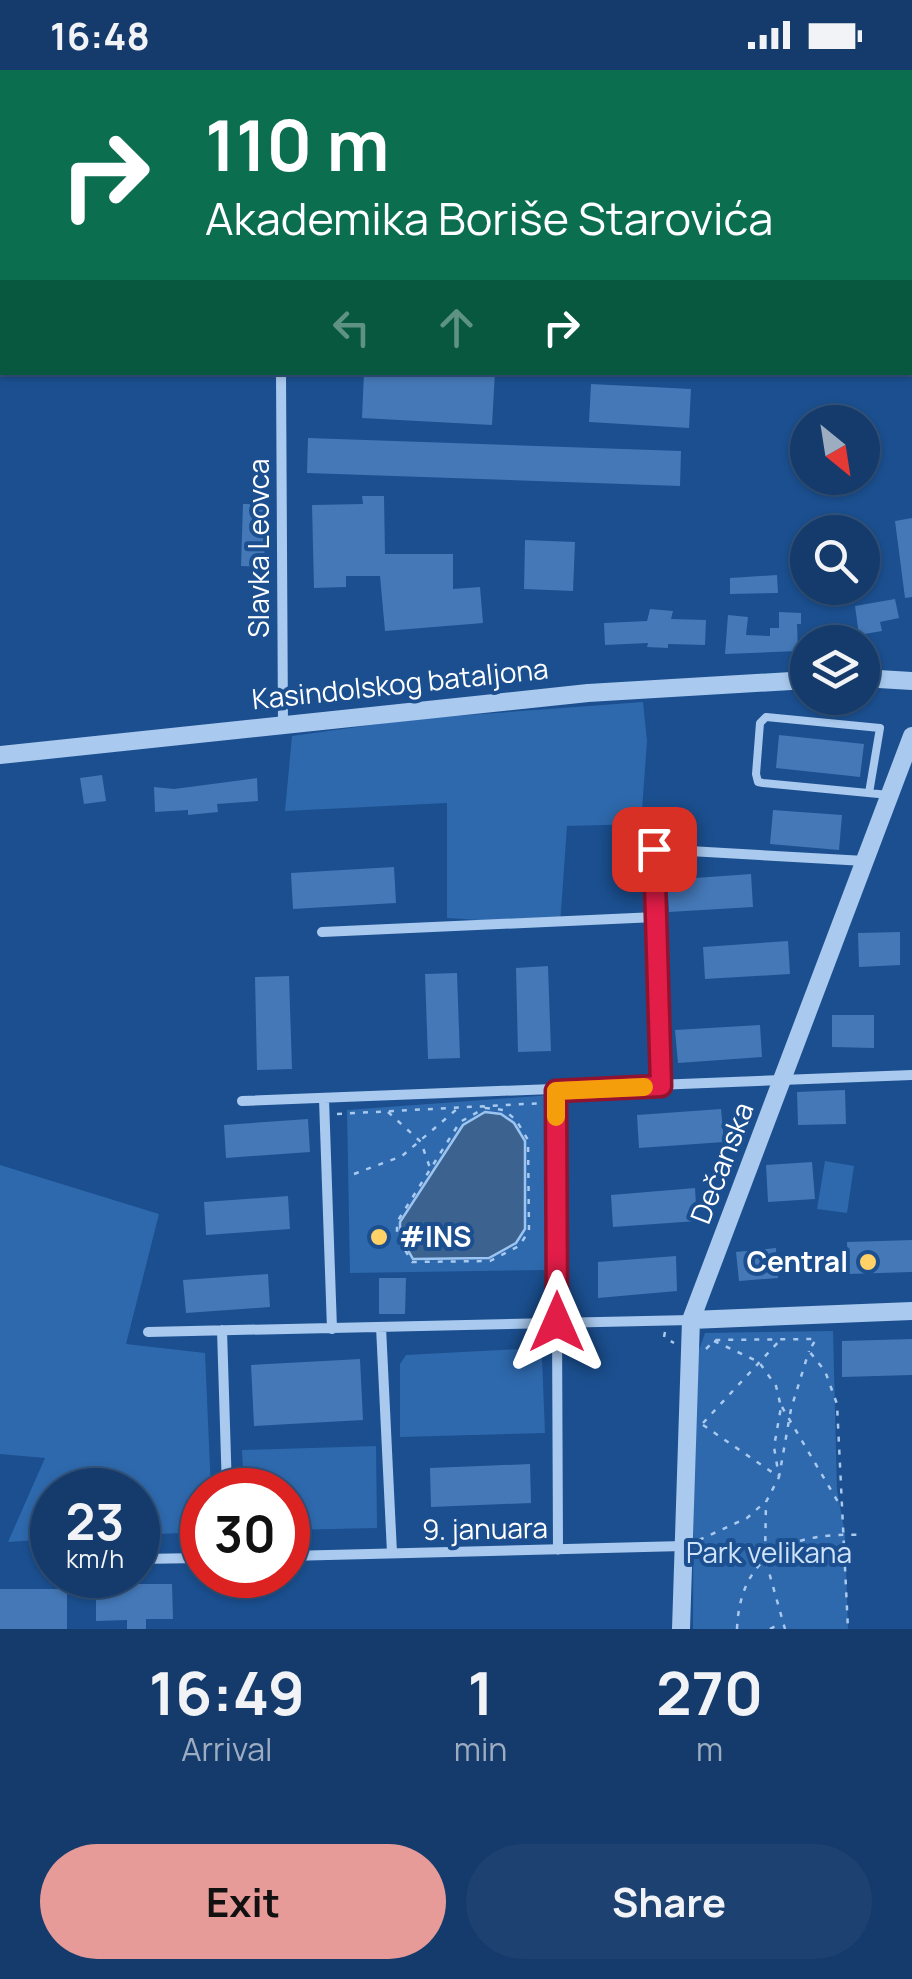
<!DOCTYPE html>
<html lang="en">
<head>
<meta charset="utf-8">
<style>
	body { margin:0; font-family:Manrope,sans-serif; background:#1d4271; color:#f1f3f6; height:100vh; display:flex; flex-direction:column; font-size:38px; white-space:nowrap }
	* { box-sizing:border-box; margin:0 }
	p { font-size:32px; color:#9dadc1 }
	.icon { flex:none; width:55px; height:55px; fill:none; stroke:currentColor; stroke-width:2; stroke-linecap:round; stroke-linejoin:round }
	.map { position:relative; height:1559px; overflow:hidden }
	.panel { display:flex; flex-direction:column; background:#143b6b; flex:1 }
	.panel>* { flex:none }
	.banner { position:absolute; left:0px; top:0px; width:912px; height:305px; box-shadow:0 2px 8px #0004,0 0 0 2px #33557e; background:#0b6e4f; color:#fff; overflow:hidden }
	.needle { width:65px; rotate:150deg }
	.tools { position:absolute; left:790px; top:335px; display:grid; gap:20px }
	.tools a { display:grid; place-items:center; width:90px; height:90px; border-radius:50%; background:#143b6b; box-shadow:0 2px 8px #0004,0 0 0 2px #33557e; font-size:50px }
	.speed { position:absolute; left:30px; top:1398px; display:flex; gap:20px; font-size:50px; font-weight:700; text-align:center }
	.speed>* { display:grid; place-content:center; width:130px; height:130px; border-radius:50%; background:#143b6b; box-shadow:0 2px 8px #0004,0 0 0 2px #33557e; line-height:1 }
	.speed small { font-size:25px; font-weight:400 }
	.speed .limit { border:15px solid #d22; background:#fff; color:#111 }
	.pin { position:absolute; display:grid; place-items:center; width:85px; height:85px; color:#fff; margin:-42px; border-radius:20px; box-shadow:0 5px 15px #0006 }
	.me { position:absolute; width:110px; margin:-55px; rotate:0deg; stroke-linejoin:round; filter:drop-shadow(0 0 8px #0008) }
	.turn { display:flex; align-items:center; gap:35px; height:210px; padding:0 40px; font-size:45px }
	.turn .icon { width:130px; height:130px; stroke-width:2.5 }
	.turn b { display:block; font-size:70px; line-height:85px }
	.lanes { display:flex; align-items:center; height:95px; padding:0 40px; background:#0003; justify-content:center; gap:50px; direction:ltr }
	.lanes .off { opacity:.35 }
	.eta { display:flex; justify-content:space-evenly; align-items:center; height:170px; text-align:center }
	.eta b { font-size:60px; font-weight:700; line-height:70px }
	.primary-button { display:flex; gap:20px; margin-top:auto; padding:20px 40px }
	.primary-button a { flex:1; height:115px; border-radius:60px; background:#e69b98; color:#111; font-size:40px; font-weight:700; line-height:115px; text-align:center }
	.primary-button a+a { background:#1d4271; color:#f1f3f6 }
	.status { display:flex; justify-content:space-between; align-items:center; height:70px; padding:0 50px; background:#143b6b; direction:ltr }
	.status svg { height:28px; fill:currentColor }
	.map>svg:first-child { display:block }
</style>
</head>
<body>
<div class="status"><b>16:48</b><svg viewBox="0 0 49 12"><path d="M0 12V9h3v3zM5 12V6h3v6zM10 12V3h3v9zM15 12V0h3v12zM26 1h20v11H26zM47 4h2v5h-2z"/></svg></div>
<div class="map">
<svg width="912" height="1559" viewBox="0 0 912 1559">
	<rect width="100%" height="100%" fill="#1b4f8f"/>
	<path fill="#2e69ad" d="M643,632l4,39 -6,83 -74,2 -7,99 -113,-7v-115l-162,8 7,-75 123,-17z
		M551,1025l-5,175 -196,3 -3,-163z
		M825,1091l29,5 -7,47 -30,-4z
		M0,1095l159,49 -33,130 79,9 6,137h-9v42l-64,3v-45h-86v49l-44,3 37,-84 -45,-4z
		M833,1261l4,159 8,44 3,95h-155l1,-265 11,-31z
		M520,1279l14,2 8,7 3,75 -145,4v-73l6,-9z
		M376,1376l1,82 -89,2v-40h-44l-2,-40z"/>
	<path fill="#3c6290" stroke="#9cc4f0" stroke-width="2.5" d="M485,1042l16,2 13,9 11,18v88l-9,14 -27,15 -76,1 -13,-23v-14l63,-97z"/>
	<path fill="#4478b7" d="M364,302h131l-3,53 -130,-7z
		M591,314l100,5 -2,39 -100,-6z
		M308,368l373,13 -1,35 -373,-13z
		M362,426h22l1,58h68v35l27,-2 3,36 -98,8 -5,-55h-34v11l-32,1 -2,-83 51,-1z
		M243,434h23l-2,63 -23,-1z
		M912,448v79l-7,1 -10,-77z
		M525,470l50,2 -2,49 -49,-2z
		M777,505l1,18 -48,1v-16z
		M895,529l4,19 -19,4 2,9 -23,4 -4,-29z
		M650,539l23,2 -2,8 35,1 -1,25 -37,-1v4l-21,-1 1,-4 -43,2 -1,-22 43,-2z
		M779,542l22,1v11h-4l1,27 -73,3 3,-39 20,2 -2,18 24,1v-8h9z
		M779,665l85,9 -4,33 -84,-9z
		M102,705l4,26 -22,3 -4,-26z
		M257,708l1,23 -41,3 1,8 -30,3v-5l-33,2 -1,-25 20,2z
		M773,740l69,5 -3,35 -69,-6z
		M394,797l2,36 -103,6 -2,-36z
		M751,804l2,33 -84,5 -2,-32z
		M900,862v33l-41,2 -1,-34z
		M788,871l2,33 -85,5 -2,-32z
		M548,896l3,85 -33,1 -2,-84z
		M457,903l3,85 -32,1 -3,-85z
		M289,906l3,93 -35,1 -2,-93z
		M832,945h42v33l-42,-1z
		M760,955l2,32 -84,6 -3,-33z
		M845,1020l1,34 -48,1 -1,-33z
		M721,1039l3,33 -85,6 -2,-33z
		M308,1049l2,33 -84,6 -2,-33z
		M812,1092l3,37 -47,3 -2,-37z
		M695,1118l2,33 -84,6 -2,-32z
		M288,1126l2,33 -84,6 -2,-33z
		M912,1170v32l-64,2 -1,-32z
		M776,1178l2,30 -39,3 -3,-29z
		M676,1186l1,35 -79,7v-36z
		M268,1204l2,33 -84,6 -3,-33z
		M379,1208h27l-1,36h-26z
		M912,1269v36l-70,2v-36z
		M360,1289l3,61 -109,6 -3,-61z
		M530,1394l1,39 -100,4 -1,-39z
		M96,1514h76l1,35h-27v10h-19v-9l-31,1z
		M0,1519h67v40h-67z"/>
	<g fill="none" stroke-linecap="round" stroke-linejoin="round">
		<path stroke="#a9c9ee" stroke-width="2.5" stroke-dasharray="5 8" stroke-linecap="butt" d="M485,1038l19,2 12,10 12,20 1,91 -10,15 -29,15 -78,1 -15,-26v-14l63,-100z
			M388,1042l33,30 9,26
			M337,1044l207,-11
			M354,1104l48,-18 55,-47
			M665,1262l-1,5 10,6
			M714,1271l45,21 17,24 5,21 -7,40 5,30 -13,25 -1,56 20,71
			M706,1279l9,-9 101,-1 -7,12 16,20 12,33 11,225
			M782,1337l59,100
			M703,1353l79,-85
			M703,1355l76,52 12,-68 18,-58
			M699,1470l48,-22 18,-16
			M737,1559c3,-76 55,-97 125,-94
			M770,1559l11,-6"/>
		<path stroke="#a9c9ee" stroke-width="8" d="M869,723l11,-65 -114,-11 -6,6 -4,51 2,8 5,1 126,12"/>
		<path stroke="#a9c9ee" stroke-width="10" d="M280,0v2
			M719,0l1,2
			M613,2v-2
			M281,302l2,352
			M322,862l334,-15
			M661,1016l-7,-237 211,12
			M556,1021l2,459
			M324,1029l8,230
			M242,1031l670,-26
			M381,1257l11,226
			M222,1260l5,160
			M148,1262l543,-12
			M288,1486l395,-10
			M138,1489l64,-1"/>
		<path stroke="#a9c9ee" stroke-width="18" d="M862,608l50,3
			M0,685l588,-62 220,-13
			M691,1250l221,-9
			M681,1559l10,-309 221,-584"/>
	</g>
	<g fill="none" stroke-linecap="round" stroke-linejoin="round">
		<defs>
			<path id="route" d="M557,1252l-1,-231 105,-5 -7,-237"/>
		</defs>
		<use href="#route" stroke="#92132f" stroke-width="25"/>
		<use href="#route" stroke="#e11d48" stroke-width="18"/>
		<path stroke="#f59e0b" stroke-width="18" d="M556,1047v-26l88,-4"/>
	</g>
	<g fill="#ffd166" stroke="#1b4f8f" stroke-width="4">
		<circle cx="379" cy="1167" r="10"/>
		<circle cx="868" cy="1192" r="10"/>
	</g>
	<g text-anchor="middle" stroke-width="8" stroke-linejoin="round" paint-order="stroke">
		<g font-size="28" fill="#fff" stroke="#1b4f8f">
			<text transform="translate(259 478) rotate(-90)" y="10">Slavka Leovca</text>
			<text transform="translate(400 614) rotate(-6)" y="10">Kasindolskog bataljona</text>
			<text transform="translate(722 1093) rotate(-69)" y="10">Dečanska</text>
			<text transform="translate(485 1459) rotate(-1)" y="10">9. januara</text>
		</g>
		<g font-size="28" font-weight="bold" fill="#fff" stroke="#1b4f8f" text-anchor="start">
			<text x="399" y="1177">#INS</text>
			<text x="848" y="1202" text-anchor="end">Central</text>
		</g>
		<g font-size="28" fill="#cfe3fa" stroke="#1b4f8f">
			<text x="769" y="1493">Park velikana</text>
		</g>
	</g>
</svg>
<div class="tools">
<a><svg class="needle" viewBox="-14 -14 28 28"><path d="M0-13l5 13h-10z" fill="#e53935"/><path d="M0 13l5-13h-10z" fill="#9dadc1"/></svg></a>
<a><svg class="icon" aria-label="search" viewBox="0 0 24 24"><circle cx="10" cy="10" r="6"/><path d="M15 15l6 6"/></svg></a>
<a><svg class="icon" aria-label="layers" viewBox="0 0 24 24"><path d="M12 4l9 5-9 5-9-5zM3 14l9 5 9-5"/></svg></a>
</div>
<div class="speed"><div>23<small>km/h</small></div><div class="limit">30</div></div>
<div class="pin" style="left:654px;top:779px;background:#d93025"><svg class="icon" aria-label="arrive" viewBox="0 0 24 24"><path d="M6 21V4h12l-3 4 3 4H6"/></svg></div>
<svg class="me" style="left:557px;top:1252px" viewBox="-20 -20 40 40"><path d="M0-17L14 15 0 8-14 15z" fill="#e11d48" stroke="#fff" stroke-width="4"/></svg>
<div class="banner">
<div class="turn"><svg class="icon" aria-label="right" viewBox="0 0 24 24"><path d="M7 20v-9h11M14 6l5 5-5 5"/></svg><div><b>110 m</b>Akademika Boriše Starovića</div></div>
<div class="lanes"><svg class="icon off" aria-label="left" viewBox="0 0 24 24"><path d="M17 20v-9H6M10 6l-5 5 5 5"/></svg><svg class="icon off" aria-label="ahead" viewBox="0 0 24 24"><path d="M12 20V5M6 11l6-6 6 6"/></svg><svg class="icon" aria-label="right" viewBox="0 0 24 24"><path d="M7 20v-9h11M14 6l5 5-5 5"/></svg></div>
</div>
</div>
<section class="panel">
<div class="eta">
<div><b>16:49</b><p>Arrival</p></div>
<div><b>1</b><p>min</p></div>
<div><b>270</b><p>m</p></div>
</div>
<div class="primary-button"><a>Exit</a><a>Share</a></div>
</section>
</body>
</html>
